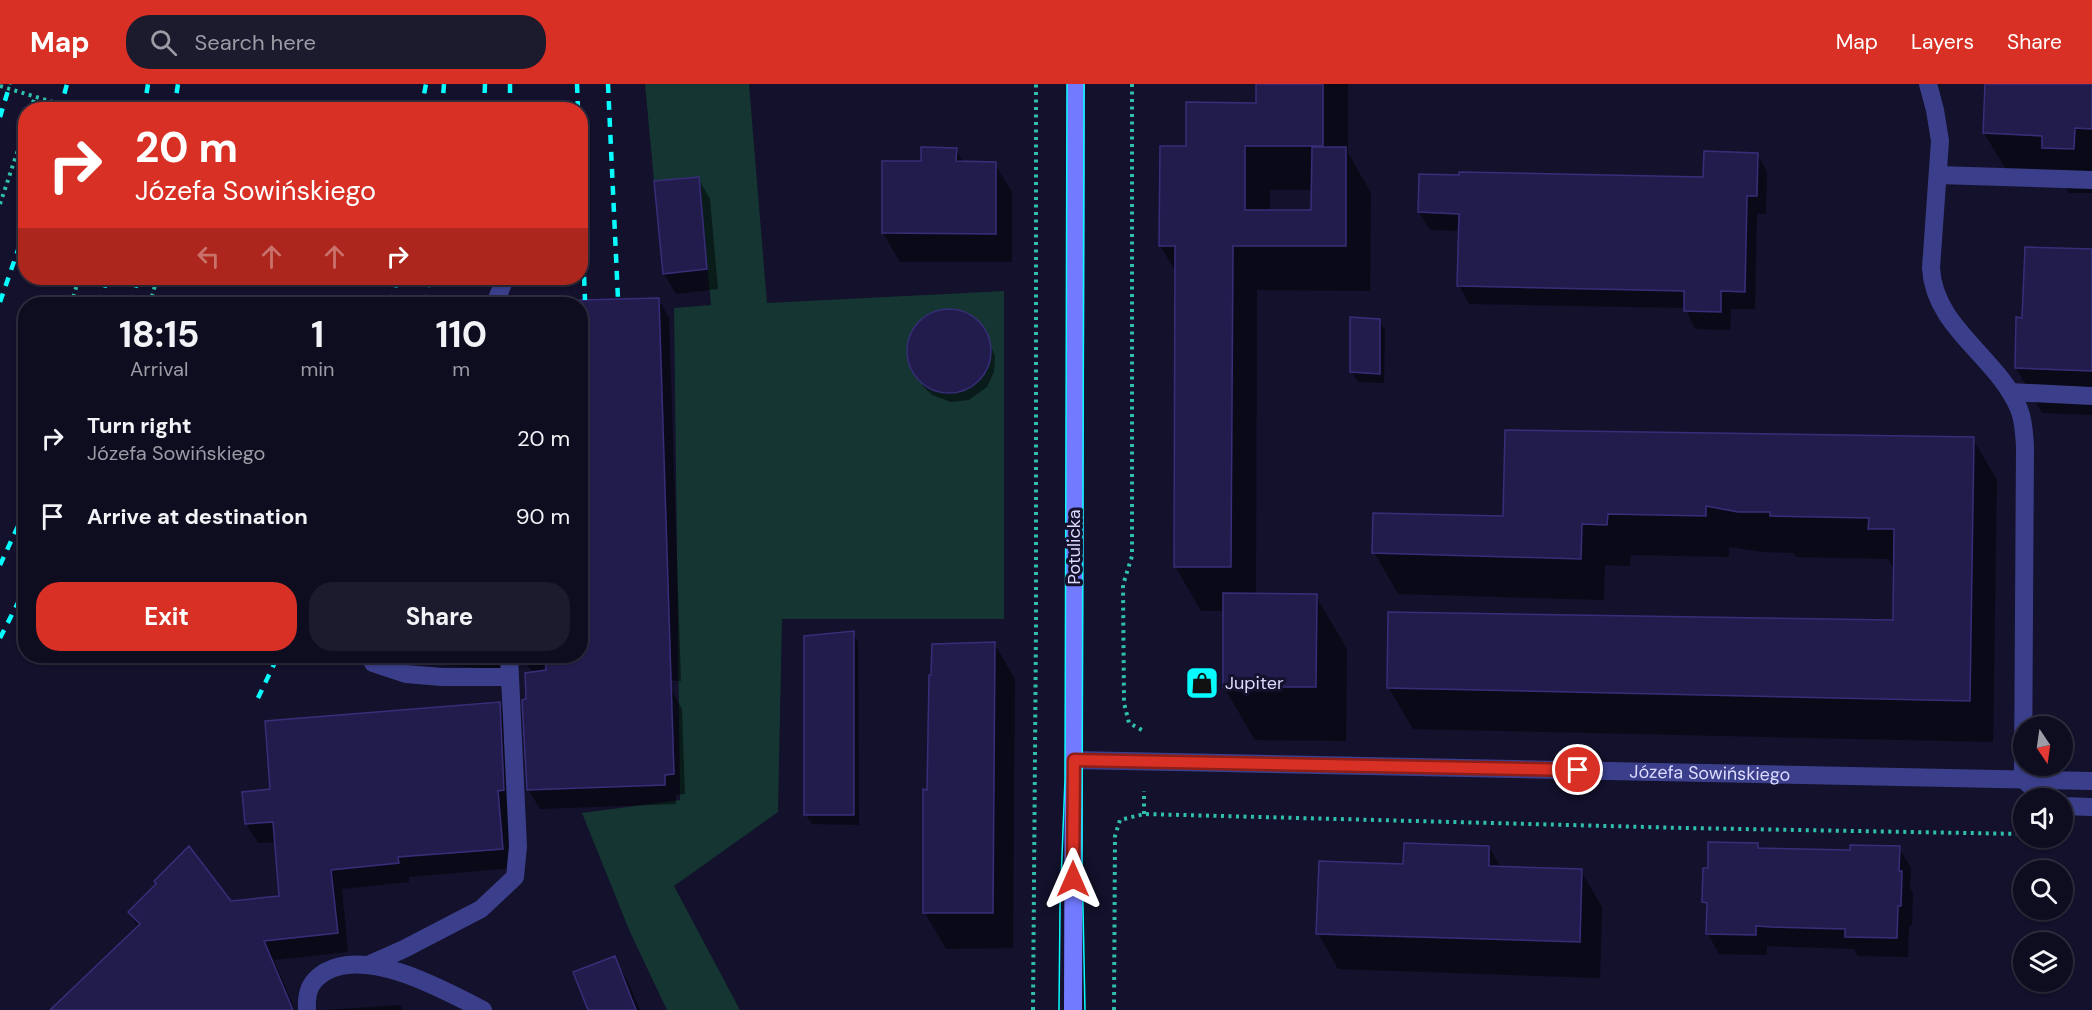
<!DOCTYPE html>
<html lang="en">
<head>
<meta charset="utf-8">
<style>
	body { margin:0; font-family:"DM Sans",sans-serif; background:#1c1b2d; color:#f1f3f6; height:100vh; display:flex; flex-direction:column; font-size:22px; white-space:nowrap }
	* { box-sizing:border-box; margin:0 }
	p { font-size:20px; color:#9b9ca5 }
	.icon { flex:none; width:33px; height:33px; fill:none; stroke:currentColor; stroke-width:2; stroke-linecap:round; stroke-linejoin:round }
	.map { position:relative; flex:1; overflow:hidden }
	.panel { position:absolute; left:18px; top:213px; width:570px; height:366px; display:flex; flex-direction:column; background:#0e0d20; border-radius:24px; box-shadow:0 2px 4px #0004,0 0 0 2px #2e2d3e }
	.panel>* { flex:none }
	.guide { position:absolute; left:18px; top:18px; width:570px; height:183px; border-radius:24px; box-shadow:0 2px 4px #0004,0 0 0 2px #2e2d3e; background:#d93025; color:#fff; overflow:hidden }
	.needle { width:39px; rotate:167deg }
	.fabs { position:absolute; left:2013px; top:632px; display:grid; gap:12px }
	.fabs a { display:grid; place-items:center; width:60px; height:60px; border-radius:50%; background:#0e0d20; box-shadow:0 2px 4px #0004,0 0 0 2px #2e2d3e; font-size:30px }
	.pin { position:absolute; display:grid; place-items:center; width:51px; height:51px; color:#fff; margin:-26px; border:3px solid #fff; border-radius:50%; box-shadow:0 2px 6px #0007 }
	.me { position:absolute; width:66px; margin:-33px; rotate:0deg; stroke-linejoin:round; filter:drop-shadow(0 0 4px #0008) }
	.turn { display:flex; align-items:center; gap:21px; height:126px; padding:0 18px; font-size:27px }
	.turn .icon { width:78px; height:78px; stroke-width:2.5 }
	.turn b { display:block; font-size:42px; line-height:51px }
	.lanes { display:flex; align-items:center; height:57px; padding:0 18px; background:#0003; justify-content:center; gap:30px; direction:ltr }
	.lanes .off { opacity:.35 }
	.eta { display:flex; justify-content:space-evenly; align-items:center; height:102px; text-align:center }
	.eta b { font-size:36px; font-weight:700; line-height:42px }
	.button { display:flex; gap:12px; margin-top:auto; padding:12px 18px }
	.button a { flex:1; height:69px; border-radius:24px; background:#d93025; color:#fff; font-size:24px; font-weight:700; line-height:69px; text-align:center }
	.button a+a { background:#1c1b2d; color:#f1f3f6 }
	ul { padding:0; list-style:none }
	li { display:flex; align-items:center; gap:18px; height:78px; padding:0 18px }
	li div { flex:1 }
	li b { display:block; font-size:22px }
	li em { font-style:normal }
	header { display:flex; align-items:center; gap:36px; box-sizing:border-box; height:84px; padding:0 30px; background:#d93025; color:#fff }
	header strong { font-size:28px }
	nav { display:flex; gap:33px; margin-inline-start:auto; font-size:21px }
	.search { width:420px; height:54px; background:#1c1b2d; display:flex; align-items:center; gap:15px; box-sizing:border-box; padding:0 21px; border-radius:24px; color:#9b9ca5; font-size:22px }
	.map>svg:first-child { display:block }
</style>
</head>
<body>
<header>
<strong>Map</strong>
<div class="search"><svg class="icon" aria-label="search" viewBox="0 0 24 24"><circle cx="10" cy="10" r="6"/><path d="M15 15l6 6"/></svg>Search here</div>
<nav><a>Map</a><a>Layers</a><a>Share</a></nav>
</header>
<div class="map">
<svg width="2092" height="926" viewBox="0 0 2092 926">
	<rect width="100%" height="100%" fill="#13112b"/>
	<path fill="#143531" d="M645,0h104l18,219 237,-12v328h-222l-4,193 -104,74 66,124h-73l-37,-78 -48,-119 98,-13 -6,-492 37,-3 -12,-128 -45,4z"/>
	<path fill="#0007" fill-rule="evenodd" d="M1257,0h91v69l23,40 -1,98 -113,-1 -1,305 60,1 31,53 -1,92 -91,-1 -31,-53v-76h-23l-26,-45 2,-292 -17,-29 27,-97 70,-44zM1270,106h43v21h-43z
		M1992,0h100v109h-23l-7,-13 -51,-2 -27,-45z
		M956,65l8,14 31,1 17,28v70h-112l-17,-29 40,-70z
		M1757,70l10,18 -1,42h-9l-2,95h-24l-1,21 -35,-1 -10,-21 -216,-4 -10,-19 1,-54 -30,-1 -11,-18 1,-37 284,4z
		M698,94l12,21 8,90 -42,5 -12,-20z
		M2092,167v164l-50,-2 -26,-45 8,-49z
		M658,215l11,19 12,363 -149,-10 -5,-6 -7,-2 -6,2 -4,5 -96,-7 -4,-7h170v-352h-33v-2z
		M943,226l15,1 15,7 11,12 11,26 -1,16 -7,15 -18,13 -18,2 -19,-7 -9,-9 -15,-30 1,-13 6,-15 11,-11z
		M1379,236l6,10 -1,53 -26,-1 -6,-10z
		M1973,355l24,41 -4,262 -580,-13 -24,-41 505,-67v-51l-6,-11 -92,-2 -3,-4 -30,-1 -34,-5v10l-98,-2 -1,11 -25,-1 -1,35 -206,-6 -24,-42 131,-34z
		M853,549l5,9 1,183 -47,-1 -6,-9z
		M994,559l21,36 -2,269 -67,1 -21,-36 3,-122z
		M671,605l11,20 3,85 -9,1v9l-136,5 -12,-20z
		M499,619l11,20 3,145 -104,9v5l-67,7 6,63 -74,8 21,50h-226l70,-82 -10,-16 151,-15 -4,-55 -18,1 -12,-20 26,-32z
		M1757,760l3,6 91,2 48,-4 12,20 -1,20 3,5 -1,33h-3l-1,31 -50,-1 -4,-7 -87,-3v9l-48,-1 -11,-20v-25l-4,-7 5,-33z
		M1489,763l12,21 80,3 21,36 -2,71 -262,-9 -20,-36 87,-68z
		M614,874l14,24 12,28h-51z
		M400,921l3,5h-78z"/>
	<path fill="#221c4d" stroke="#372e79" stroke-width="1.5" d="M1256,0h67v62h-78v64h66l1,-63h34v99h-113l-2,321h-57l1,-321h-16l1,-100h26v-44l70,1z
		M1985,0h107v45l-17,-1 -1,21 -32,-1v-12l-59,-3z
		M921,63l36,1 -1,13 40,1v72l-114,-1v-72h39z
		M1704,67l54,2 -1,43h-10l-2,96 -24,-1v21l-37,-1v-20l-227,-5 2,-72 -41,-2 1,-38 40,1v-3l244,5z
		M699,93l8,92 -44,5 -9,-93z
		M2025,163l67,2v122l-77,-3 1,-51 6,1z
		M659,214l15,476 -9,1v10l-138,5 -5,-90 4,-1 -1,-26 21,-3 -1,-14h35v-356z
		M907 267a42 42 0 1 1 84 0a42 42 0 1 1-84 0Z
		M1350,233l30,2v55l-30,-2z
		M1505,346l469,7 -4,264 -583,-13 1,-76 505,8 1,-91h-26l1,-11 -99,-2v-4h-32l-32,-6v10l-98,-2 -1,11 -25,-1 -1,35 -209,-6 1,-40 130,3z
		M1223,509l94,1 -1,93h-93z
		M854,547v184h-50v-179z
		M995,558l-2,271h-70v-124l4,1 2,-115h2l1,-31z
		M500,618l4,88 -6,1 5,58 -105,8 1,6 -68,7 7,63 -74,8 29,69h-243l90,-86 -12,-12 28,-28 -2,-3 35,-35 42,55 48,-5 -6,-74 -28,2 -3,-32 28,-3 -5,-68z
		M1708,758l50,1v5l92,2v-5l50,1 -1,25h3l-1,35h-3l-1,32 -52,-1v-8l-74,-2 -15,-1v9l-50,-1 1,-31 -5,-1 1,-34h5z
		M1404,759l85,3v20l93,3 -2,73 -264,-8 3,-73 84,3z
		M615,872l21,54h-48l-15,-38z"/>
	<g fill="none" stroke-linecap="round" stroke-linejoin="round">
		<path stroke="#2fbfaa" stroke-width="4" stroke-dasharray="3 4.5" stroke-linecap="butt" d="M1132,0v472l-9,29 1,118 5,20 13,7
			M0,2l79,24
			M31,26l4,-14
			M0,120l26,-78
			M71,220l8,-26
			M150,220l7,-26
			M1144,730v-23
			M1033,926l3,-384v-542
			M1114,926l1,-174 5,-16 24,-6 541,14 339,6"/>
		<path stroke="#3b3f8b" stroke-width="18" d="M495,220l10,-26
			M370,572l3,7 33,11 36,3h68
			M368,881l36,-16 77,-40 34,-32 3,-31 -9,-190
			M307,926c-1,-18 3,-29 18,-38 43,-25 119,18 158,38"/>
		<g stroke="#3b3f8b" stroke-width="18">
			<path d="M1928,0l7,26 5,31 -9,127c3,60 67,89 88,141 5,12 5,25 6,37l-2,333"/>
			<path d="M1938,91l154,5"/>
			<path d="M2010,308l82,4"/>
			<path id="s1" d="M1074,676l1018,21"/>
			<path d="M2023,695l21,19"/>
			<path d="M2062,722l30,1"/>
		</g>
		<path stroke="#727bff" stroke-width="18" d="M1073,926l3,-926"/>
		<path stroke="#07fcff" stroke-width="1.5" d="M1084,0l-2,775 3,151
			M1059,926l1,-102 5,-129 2,-695"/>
		<path stroke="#07fcff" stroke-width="4.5" stroke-dasharray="9 8" stroke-linecap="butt" d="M577,0l1,26
			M608,0l10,215
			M60,26l7,-26
			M144,26l4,-26
			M174,26l4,-26
			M421,26l5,-26
			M442,26l2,-26
			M484,26l1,-26
			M510,26v-26
			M0,33l10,-33
			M580,91l5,125
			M0,218l26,-75
			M100,220l7,-26
			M131,220l7,-26
			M392,220l5,-26
			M427,220l2,-26
			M0,481l26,-56
			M0,554l26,-51
			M258,614l20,-42"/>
	</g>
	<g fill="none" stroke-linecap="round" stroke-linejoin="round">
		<defs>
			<path id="route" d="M1073,795l1,-119 504,10"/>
		</defs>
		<use href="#route" stroke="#8d1f18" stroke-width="15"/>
		<use href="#route" stroke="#d93025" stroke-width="10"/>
	</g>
	<defs>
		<symbol id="shop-square" viewBox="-11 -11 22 22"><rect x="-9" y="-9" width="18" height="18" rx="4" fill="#07fcff" stroke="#13112b"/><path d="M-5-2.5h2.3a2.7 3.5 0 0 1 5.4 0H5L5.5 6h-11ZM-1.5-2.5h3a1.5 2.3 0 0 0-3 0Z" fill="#111"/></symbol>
	</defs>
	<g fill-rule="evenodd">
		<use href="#shop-square" x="1183" y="580" width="38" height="38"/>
	</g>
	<g text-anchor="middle" stroke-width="6" stroke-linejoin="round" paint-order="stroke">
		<g font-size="18" fill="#dcdbff" stroke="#13112b">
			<text transform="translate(1074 463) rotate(-90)" y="6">Potulicka</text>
			<text dy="6" stroke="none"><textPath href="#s1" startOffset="636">Józefa Sowińskiego</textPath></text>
		</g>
		<g font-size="18" fill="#dcdbff" stroke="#13112b" text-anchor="start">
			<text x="1225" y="605">Jupiter</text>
		</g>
	</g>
</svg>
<div class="fabs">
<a><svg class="needle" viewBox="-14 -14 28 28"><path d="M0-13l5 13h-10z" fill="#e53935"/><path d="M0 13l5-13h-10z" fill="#9b9ca5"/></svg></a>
<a><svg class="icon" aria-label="sound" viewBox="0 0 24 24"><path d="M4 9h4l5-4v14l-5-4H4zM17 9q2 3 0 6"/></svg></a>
<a><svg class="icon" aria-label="search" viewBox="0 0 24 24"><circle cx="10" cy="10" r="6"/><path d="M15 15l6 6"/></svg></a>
<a><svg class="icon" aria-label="layers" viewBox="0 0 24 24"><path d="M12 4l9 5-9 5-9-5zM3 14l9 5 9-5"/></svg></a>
</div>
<div class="pin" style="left:1578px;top:686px;background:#d93025"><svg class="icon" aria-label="arrive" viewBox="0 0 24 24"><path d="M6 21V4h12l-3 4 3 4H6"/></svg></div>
<svg class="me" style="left:1073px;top:795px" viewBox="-20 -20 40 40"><path d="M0-17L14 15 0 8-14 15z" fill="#d93025" stroke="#fff" stroke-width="4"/></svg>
<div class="guide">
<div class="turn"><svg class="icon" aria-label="right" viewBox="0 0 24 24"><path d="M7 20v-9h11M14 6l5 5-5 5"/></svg><div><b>20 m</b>Józefa Sowińskiego</div></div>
<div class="lanes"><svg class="icon off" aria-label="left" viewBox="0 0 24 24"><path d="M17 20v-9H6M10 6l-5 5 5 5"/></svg><svg class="icon off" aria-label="ahead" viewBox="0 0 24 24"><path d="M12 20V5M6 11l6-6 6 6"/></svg><svg class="icon off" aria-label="ahead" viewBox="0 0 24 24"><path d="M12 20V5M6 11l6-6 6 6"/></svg><svg class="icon" aria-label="right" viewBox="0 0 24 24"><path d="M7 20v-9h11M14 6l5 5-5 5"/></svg></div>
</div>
<section class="panel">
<div class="eta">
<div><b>18:15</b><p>Arrival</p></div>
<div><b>1</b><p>min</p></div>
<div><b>110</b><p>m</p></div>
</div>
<ul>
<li><svg class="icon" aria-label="right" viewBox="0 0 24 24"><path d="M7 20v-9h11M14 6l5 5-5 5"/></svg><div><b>Turn right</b><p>Józefa Sowińskiego</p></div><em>20 m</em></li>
<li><svg class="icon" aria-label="arrive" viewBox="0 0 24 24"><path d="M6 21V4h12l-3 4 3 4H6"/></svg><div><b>Arrive at destination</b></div><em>90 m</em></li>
</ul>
<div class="button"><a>Exit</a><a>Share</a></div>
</section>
</div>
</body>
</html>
